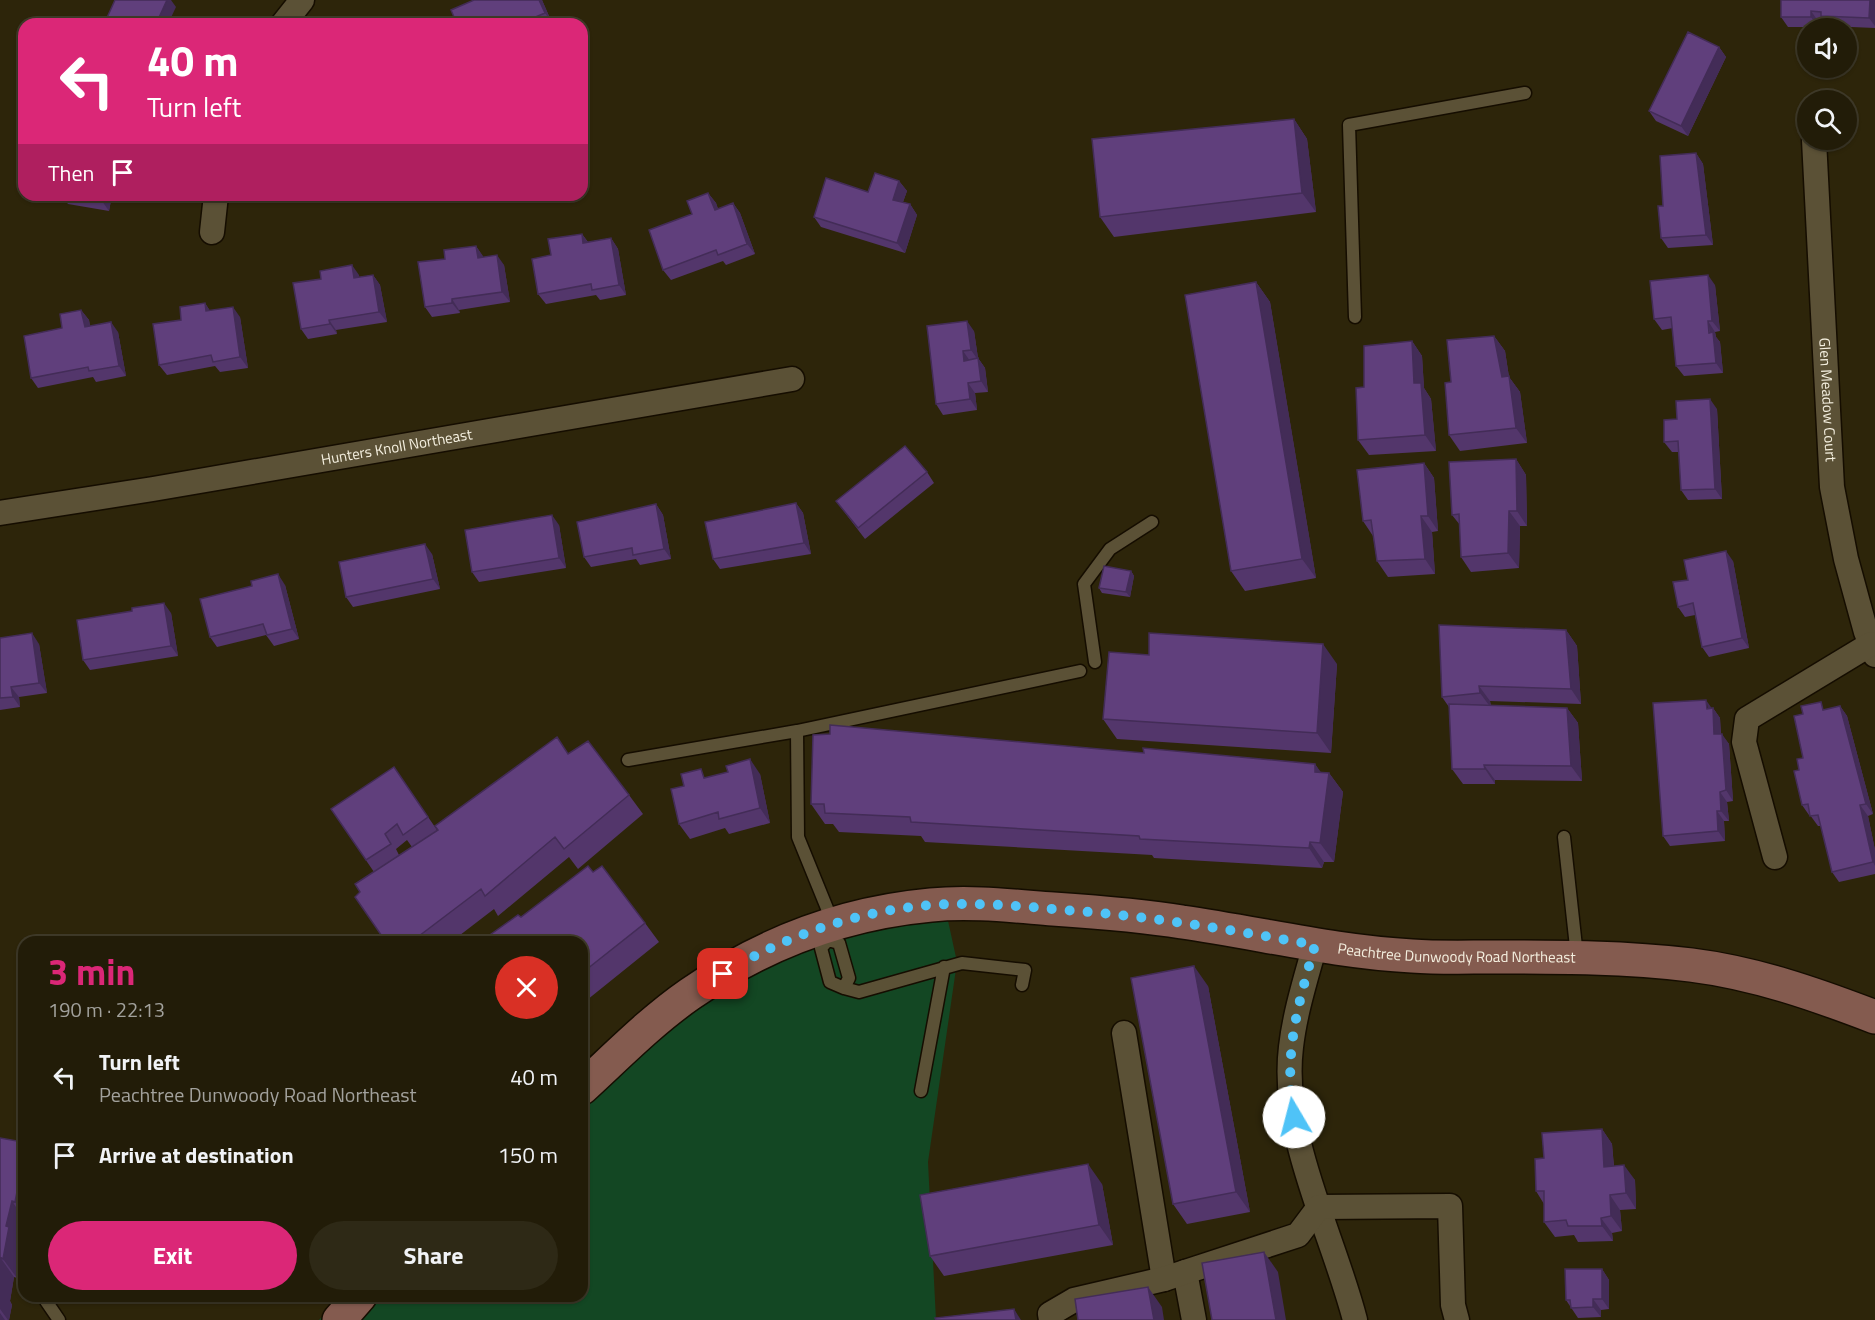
<!DOCTYPE html>
<html lang="en">
<head>
<meta charset="utf-8">
<style>
	body { margin:0; font-family:"Titillium Web",sans-serif; background:#2e2916; color:#f1f3f6; height:100vh; display:flex; flex-direction:column; font-size:22px; white-space:nowrap }
	* { box-sizing:border-box; margin:0 }
	p { font-size:20px; color:#a2a19c }
	.icon { flex:none; width:33px; height:33px; fill:none; stroke:currentColor; stroke-width:2; stroke-linecap:round; stroke-linejoin:round }
	.map { position:relative; flex:1; overflow:hidden }
	.side { position:absolute; left:18px; top:936px; width:570px; height:366px; display:flex; flex-direction:column; background:#221c08; border-radius:18px; box-shadow:0 2px 4px #0004,0 0 0 2px #3f3a29 }
	.side>* { flex:none }
	.guide { position:absolute; left:18px; top:18px; width:570px; height:183px; border-radius:18px; box-shadow:0 2px 4px #0004,0 0 0 2px #3f3a29; background:#db2777; color:#fff; overflow:hidden }
	.tools { position:absolute; left:1797px; top:18px; display:grid; gap:12px }
	.tools a { display:grid; place-items:center; width:60px; height:60px; border-radius:50%; background:#221c08; box-shadow:0 2px 4px #0004,0 0 0 2px #3f3a29; font-size:30px }
	.pin { position:absolute; display:grid; place-items:center; width:51px; height:51px; color:#fff; margin:-26px; border-radius:12px; box-shadow:0 3px 9px #0006 }
	.me { position:absolute; width:66px; margin:-33px; rotate:352deg; stroke-linejoin:round; filter:drop-shadow(0 0 4px #0008) }
	.turn { display:flex; align-items:center; gap:21px; height:126px; padding:0 30px; font-size:27px }
	.turn .icon { width:78px; height:78px; stroke-width:2.5 }
	.turn b { display:block; font-size:42px; line-height:51px }
	.then { display:flex; align-items:center; height:57px; padding:0 30px; background:#0003; gap:12px; font-size:22px }
	.round { display:grid; place-items:center; flex:none; width:63px; height:63px; border-radius:32px; background:#2e2916 }
	.head { display:flex; align-items:center; justify-content:space-between; height:102px; padding:0 30px }
	h1 { font-size:36px; font-weight:700; line-height:45px; color:#db2777 }
	.primary-button { display:flex; gap:12px; margin-top:auto; padding:12px 30px }
	.primary-button a { flex:1; height:69px; border-radius:36px; background:#db2777; color:#fff; font-size:24px; font-weight:700; line-height:69px; text-align:center }
	.primary-button a+a { background:#2e2916; color:#f1f3f6 }
	ul { padding:0; list-style:none }
	li { display:flex; align-items:center; gap:18px; height:78px; padding:0 30px }
	li div { flex:1 }
	li b { display:block; font-size:22px }
	li em { font-style:normal }
	.map>svg:first-child { display:block }
</style>
</head>
<body>
<div class="map">
<svg width="1875" height="1320" viewBox="0 0 1875 1320">
	<rect width="100%" height="100%" fill="#2d250a"/>
	<path fill="#134723" d="M947,916l10,46 -29,200 8,158h-617l21,-24h242v-215l160,-129z"/>
	<g fill="none" stroke-linecap="round" stroke-linejoin="round">
		<defs>
			<path id="lane" d="M1355,317l-6,-192 176,-32
				M1095,662l-11,-78 26,-35 42,-27
				M797,731l283,-60
				M628,760l169,-29 1,106 35,86
				M1564,837l13,119
				M828,940l11,3 10,35 -5,10 -14,-6 -9,-34z
				M844,988l15,4 103,-29 63,7 -3,15
				M921,1091l23,-124
				M46,1296v5l13,19"/>
			<g id="street">
				<path d="M283,24l19,-24"/>
				<path id="s1" d="M1814,140l18,347 14,72 20,73 9,23"/>
				<path d="M212,232l4,-37"/>
				<path id="s2" d="M0,513l153,-24 639,-110"/>
				<path d="M1775,857l-31,-115 3,-23 124,-75"/>
				<path d="M1315,945c-9,33 -20,67 -24,102 -11,89 42,187 64,273"/>
				<path d="M1124,1033l40,246"/>
				<path d="M1185,1272l9,48"/>
				<path d="M1051,1320l-1,-6 24,-14 90,-21 134,-44 21,-28 131,-1 3,99 4,15"/>
			</g>
			<g id="secondary">
				<path id="s3" d="M582,1088c35,-32 69,-67 108,-94 72,-50 154,-81 241,-89 40,-4 82,1 122,4 44,3 87,6 129,13 77,11 153,30 230,34 27,2 55,1 82,1 66,0 132,0 197,8 64,8 124,29 184,52"/>
				<path d="M339,1320l21,-24"/>
			</g>
		</defs>
		<use href="#lane" stroke="#150d00" stroke-width="15"/>
		<use href="#street" stroke="#150d00" stroke-width="27"/>
		<use href="#secondary" stroke="#150d00" stroke-width="36"/>
		<use href="#lane" stroke="#5b5136" stroke-width="12"/>
		<use href="#street" stroke="#5b5136" stroke-width="24"/>
		<use href="#secondary" stroke="#845b4f" stroke-width="33"/>
	</g>
	<path fill="#53366b" fill-rule="evenodd" d="M542,0l10,23 -1,1h-94z
		M1875,0v28l-47,-2 -3,-4 -7,-1v6h-30l-7,-10z
		M1719,47l7,10 -38,79 -32,-15 -7,-10z
		M1294,119l13,20 9,73 -202,25 -14,-20z
		M1696,153l7,11 10,81 -45,3 -7,-10z
		M899,181l8,10 -4,11 7,2 7,11 -12,38 -84,-26 -7,-10 54,-25z
		M708,193l8,10 2,6 15,-6 7,10 15,41 -29,11 -3,-4 -52,19 -8,-10 29,-56z
		M61,195h51l-3,16 -41,-7z
		M582,234l6,8 23,-4 7,11 8,46 -26,5 -4,-5 -50,9 -8,-10 13,-39z
		M476,246l7,11 21,8 6,37 -51,8 1,3 -28,4 -7,-10 20,-48z
		M359,275v2l14,-2 7,10 7,37 -51,8 1,4 -29,5 -7,-10z
		M1256,282l14,20 46,276 -71,13 -14,-20z
		M1715,285l5,46 -5,1 1,5 4,5 3,31 -39,3 -8,-10 -3,-38 -11,2 -8,-11z
		M205,303l5,8 30,6 8,51 -28,4 -5,-6 -48,9 -8,-10 22,-45z
		M81,310l8,10 1,6 28,6 8,44 -30,6 -3,-5 -55,11 -7,-10 31,-50z
		M974,331l4,27 7,10 3,24 -13,1 2,17 -34,5 -7,-11z
		M1494,336l11,15 4,26 11,15 7,51 -67,8 -11,-16z
		M1412,341l10,15 2,32 7,11 5,52 -67,4 -11,-15 6,-53z
		M1717,409l5,90 -34,1 -7,-10 -2,-38h-7l-8,-10 13,-23z
		M1516,459l10,16 1,51h-7l-1,42 -48,4 -10,-15 -1,-32 -8,-10z
		M1424,463l10,15 4,53 -6,1 3,42 -47,3 -11,-16 -4,-25 -10,-15z
		M927,472l7,11 -69,56 -29,-38z
		M796,503l7,10 8,41 -91,15 -7,-10z
		M656,504l7,11 8,44 -31,6 -4,-6 -45,8 -7,-10z
		M559,525l7,43 -87,14 -7,-10z
		M432,554l8,35 -87,18 -7,-10z
		M1733,561l16,87 -40,9 -7,-10 -7,-32 -10,2 -7,-10 10,-27z
		M1131,571l3,5 -4,21 -28,-4 -3,-5z
		M285,585l14,54 -25,7 -8,-11 -49,12 -7,-10z
		M171,613l7,43 -88,14 -7,-10z
		M1566,630l11,16 4,58 -91,-3 1,5 76,2 11,15 4,58 -87,-1v4h-32l-11,-15 -3,-62 -7,-10z
		M0,638l39,6 8,49 -28,4 1,10 -20,3z
		M1149,655l188,9 -6,89 -214,-14 -14,-20z
		M1840,706l7,10 26,98 -5,2 7,34v24l-36,8 -7,-10 -11,-46h-3l-8,-11h-1l-7,-10 -3,-35 27,-60z
		M1711,708h2l7,10 1,16 8,10 4,57 -6,1 2,19h-5l1,20 -55,5 -7,-10z
		M568,753l61,42 14,19 -65,55 -9,-12 -71,59 -4,-7 -43,33h-65l-26,-50 14,-20 -43,-63 63,-42 43,63zM407,840l5,7 -13,8 -3,-6z
		M1144,753l171,11 5,8 9,1 14,19 -9,70h-10l-2,6 -168,-10 -2,-3 -227,-13 -4,-6 -82,-4 -6,-8h-8l-14,-20z
		M760,774l10,49 -41,11 -4,-6 -35,11 -11,-15 5,-38 23,-9z
		M521,917l124,6 14,19 -77,62v-62z
		M1208,986l42,226 -63,12 -14,-20z
		M1602,1129l10,15 2,22 21,14 1,29 -16,1 2,21 -10,2 1,8 -35,1 -4,-7 -19,2 -11,-15v-18l-8,-13 8,-33z
		M0,1138l24,5v85l-3,16 2,3 -6,31 -3,-1 -4,24 2,4 -3,15h-9z
		M1102,1184l11,61 -169,31 -14,-20z
		M1602,1269l7,11v29l-8,1v7l-23,1 -12,-18z"/>
	<path fill="#432c57" d="M167,0h4l5,7 -8,17h-12z
		M539,0h3l10,23 -7,-10z
		M1870,0h5v26l-6,-8z
		M1811,11l7,10v6l-7,-10z
		M1719,47l7,10 -38,79 -7,-10z
		M1294,119l13,20 9,73 -14,-19z
		M1696,153l7,11 10,81 -7,-10z
		M899,181l8,10 -7,19 -7,-10z
		M708,193l8,10 6,17 -7,-10z
		M103,195h9l-3,16 -7,-10z
		M733,203l7,10 15,41 -8,-10z
		M910,204l7,11 -12,38 -8,-10z
		M582,234l7,10 -6,-1z
		M611,238l7,11 8,46 -7,-10z
		M476,246l7,10 2,12 -7,-10z
		M497,255l7,10 6,37 -8,-10z
		M352,265l7,10 2,13 -7,-10z
		M373,275l7,10 7,37 -8,-10z
		M1708,275l7,10 5,46 -8,-10z
		M1256,282l14,20 46,276 -14,-19z
		M452,299l7,11 1,3 -8,-10z
		M205,303l7,11 -6,-3z
		M233,307l7,10 8,51 -8,-11z
		M81,310l8,10 3,18 -7,-11z
		M329,320l7,10 1,4 -7,-10z
		M967,321l7,10 4,27 7,10 3,24 -7,-11 -3,-21 -7,-10z
		M1708,321l7,11 1,5 4,5 3,31 -7,-10z
		M111,322l7,10 8,44 -7,-10z
		M1494,336l11,15 4,26 11,15 7,51 -11,-15 -14,-51z
		M1412,341l10,15 2,32 7,11 5,52 -11,-16 -11,-52z
		M963,351l7,10h-6z
		M968,383l7,10 2,17 -7,-11z
		M1710,399l7,10 5,90 -7,-10z
		M1516,459l10,16 1,51 -10,-15z
		M1424,463l10,15 4,53 -10,-15z
		M796,503l7,10 8,41 -7,-11z
		M656,504l7,11 8,44 -7,-10z
		M1509,511l11,15 -1,42 -11,-15z
		M552,515l7,10 7,43 -7,-10z
		M1421,516l11,16 3,42 -10,-15z
		M425,544l7,10 8,35 -7,-10z
		M1726,551l7,10 16,87 -7,-10z
		M1131,571l3,5 -4,21 -4,-5z
		M278,574l7,11 14,54 -7,-10z
		M164,603l7,10 7,43 -7,-10z
		M1566,630l11,16 4,58 -10,-15z
		M32,633l7,11 8,49 -8,-10z
		M1323,644l14,20 -6,89 -14,-20z
		M1479,686l11,15 1,7 -11,-15z
		M11,687l8,10 1,10 -7,-10z
		M1706,700l7,10v-2l7,10 1,27 -7,-11z
		M1840,706l7,10 26,98 -7,-10z
		M1567,708l11,15 4,58 -11,-15z
		M1722,734l7,10 4,57 -7,-11z
		M750,759l10,15 10,49 -10,-15z
		M1315,764l13,18 1,-9 14,19 -9,70 -14,-19z
		M1484,765l11,15v4l-10,-15z
		M1720,792l7,10 2,19 -8,-10z
		M1860,805l8,11 7,34v16l-2,-4z
		M1717,811l7,10 1,20 -7,-10z
		M1310,842l14,20 -2,6 -13,-20z
		M1194,966l14,20 42,226 -14,-20z
		M1602,1129l10,15 3,38 -11,-15z
		M23,1142l1,1v72l-9,-13 2,-32z
		M1088,1164l14,20 11,61 -14,-20z
		M1624,1165l11,15 1,29 -10,-16z
		M1610,1195l10,15 2,21 -11,-15z
		M12,1201l12,18v9l-3,16 2,3 -6,31 -14,-19 3,-33z
		M1601,1218l11,15 1,8 -11,-15z
		M1264,1252l14,20 8,48h-10z
		M0,1257l14,20 -4,24 2,4 -3,15h-1l-8,-11z
		M1602,1269l7,11v29l-7,-10z
		M1148,1287l14,20 2,13h-10z
		M1593,1299l8,11v7l-8,-10z
		M1014,1309l7,11h-5z
		M0,1313l5,7h-5z"/>
	<path fill="#603f7c" stroke="#432c57" stroke-width="1.5" d="M115,0h52l-11,24h-43l-7,-4z
		M474,0h65l6,13 -26,11h-62l-6,-14z
		M1781,0h89l-1,18 -48,-2v-4l-10,-1v6h-30z
		M1688,32l31,15 -38,79 -32,-15z
		M1294,119l8,74 -202,24 -8,-78z
		M1696,153l10,82 -45,3 -3,-32h5l-3,-50z
		M875,173l24,8 -6,19 17,4 -13,39 -83,-26 12,-39 42,14z
		M708,193l7,17 18,-7 14,41 -29,11 -2,-5 -53,20 -14,-40 43,-16 -5,-13z
		M69,195h34l-1,6z
		M582,234l1,9 28,-5 8,47 -27,5 -1,-6 -53,10 -6,-35 19,-4 -3,-16z
		M476,246l2,12 19,-3 5,37 -50,7v4l-27,4 -7,-45 27,-3 -1,-9z
		M352,265l2,13 19,-3 6,37 -50,8 1,4 -29,5 -8,-46 28,-4 -1,-8z
		M1708,275l4,46h-4l1,12 4,-1 3,31 -40,3 -5,-49 -17,2 -4,-38z
		M1256,282l46,277 -71,12 -46,-276z
		M205,303l1,8 27,-4 7,50 -27,5 -2,-7 -52,10 -6,-41 28,-4 -1,-13z
		M81,310l4,17 26,-5 8,44 -30,5 -1,-4 -57,11 -7,-42 38,-8 -2,-14z
		M967,321l4,29 -8,1 1,10 14,-3 3,23 -13,2 2,16 -34,5 -9,-78z
		M1494,336l8,41 7,-1 7,52 -67,7 -4,-52 6,-1 -4,-42z
		M1412,341l2,42h7l4,52 -67,5 -2,-52 8,-1v-41z
		M1710,399l5,90 -34,1 -3,-49 -14,1v-22l13,-1 -1,-18z
		M905,446l22,26 -69,56 -22,-27z
		M1516,459l1,52h-8l-1,42 -47,4 -2,-43 -7,1 -3,-53z
		M1424,463l4,53h-7l4,43 -48,2 -6,-41 -8,1 -6,-51z
		M796,503l8,40 -91,16 -8,-37z
		M656,504l8,45 -31,6 -1,-7 -48,9 -7,-35z
		M552,515l7,43 -87,14 -7,-42z
		M425,544l8,35 -87,18 -7,-35z
		M1726,551l16,87 -40,9 -9,-44 -15,4 -5,-25 15,-2 -4,-20z
		M1104,566l27,5 -5,21 -27,-4z
		M278,574l14,55 -25,6 -4,-11 -53,13 -10,-38 52,-13 -1,-5z
		M164,603l7,43 -88,14 -6,-40 55,-9v-3z
		M1439,625l127,5 5,59 -92,-3 1,7 -38,4z
		M32,633l7,50 -28,4 2,10 -13,1v-60z
		M1149,633l174,11 -6,89 -214,-14 6,-67 40,3z
		M1706,700l1,9 6,-1 1,26h8l4,56 -6,2 1,19h-4l1,20 -55,5 -10,-133z
		M1821,702l2,8 17,-4 26,98 -6,1 13,57 -41,10 -14,-57 -8,1 -2,-12 -6,1 -8,-34 5,-1 -2,-11 6,-1 -9,-42 9,-2 -2,-8z
		M1449,704l118,4 4,58 -87,-1 1,4h-33z
		M830,725l314,28 -1,-5 172,16v8l14,1 -9,70 -10,-1 -1,6 -169,-9 -1,-3 -228,-14 -1,-5 -85,-4 -1,-9h-13l2,-69 17,-1z
		M557,737l11,17 20,-13 41,54 -65,54 -9,-12 -70,59 -4,-7 -70,53h-25l-31,-45 5,-5 -5,-8 83,-54 -3,-4z
		M750,759l10,49 -41,11 -1,-7 -39,12 -8,-35 13,-3 -3,-12 20,-5 3,9 24,-6 -2,-6z
		M394,767l34,50 -25,18 -6,-11 -12,10 6,10 -25,16 -35,-51z
		M588,866l5,6 9,-6 43,57 -63,50v-31h-102l38,-27 3,2z
		M1194,966l42,226 -63,12 -42,-226z
		M1602,1129l2,38 20,-2 2,28 -16,2 1,21 -10,2 1,8h-34l-2,-6 -22,2v-31h-8l-1,-32 9,-1 -2,-25z
		M0,1138l23,4 -6,28 4,2 -6,30 -3,-1 -6,25 3,1 -6,32 -3,-2v1z
		M1088,1164l11,61 -169,31 -10,-61z
		M1264,1252l12,68h-64l-10,-57z
		M1565,1269h37v30h-9v8l-22,1 -1,-8h-4z
		M1148,1287l6,33h-76l-3,-21z
		M1014,1309l2,11h-80l-1,-2z"/>
	<g fill="none" stroke-linecap="round" stroke-linejoin="round">
		<path stroke="#4fc3f7" stroke-width="10" stroke-dasharray="0 18" d="M723,974c63,-39 135,-63 209,-69 44,-3 88,1 132,5 85,6 168,20 251,35 -17,60 -32,109 -21,172"/>
	</g>
	<g text-anchor="middle" stroke-width="6" stroke-linejoin="round" paint-order="stroke">
		<g font-size="15" fill="#f4efdf" stroke="#2d250a">
			<text dy="5" stroke="none"><textPath href="#s1" startOffset="260">Glen Meadow Court</textPath></text>
			<text dy="5" stroke="none"><textPath href="#s2" startOffset="402">Hunters Knoll Northeast</textPath></text>
			<text dy="5" stroke="none"><textPath href="#s3" startOffset="932">Peachtree Dunwoody Road Northeast</textPath></text>
		</g>
	</g>
</svg>
<div class="tools">
<a><svg class="icon" aria-label="sound" viewBox="0 0 24 24"><path d="M4 9h4l5-4v14l-5-4H4zM17 9q2 3 0 6"/></svg></a>
<a><svg class="icon" aria-label="search" viewBox="0 0 24 24"><circle cx="10" cy="10" r="6"/><path d="M15 15l6 6"/></svg></a>
</div>
<div class="pin" style="left:723px;top:974px;background:#d93025"><svg class="icon" aria-label="arrive" viewBox="0 0 24 24"><path d="M6 21V4h12l-3 4 3 4H6"/></svg></div>
<svg class="me" style="left:1294px;top:1117px" viewBox="-20 -20 40 40"><circle r="19" fill="#fff"/><path d="M0-13L10 11 0 6-10 11z" fill="#4fc3f7"/></svg>
<div class="guide">
<div class="turn"><svg class="icon" aria-label="left" viewBox="0 0 24 24"><path d="M17 20v-9H6M10 6l-5 5 5 5"/></svg><div><b>40 m</b>Turn left</div></div>
<div class="then">Then<svg class="icon" aria-label="arrive" viewBox="0 0 24 24"><path d="M6 21V4h12l-3 4 3 4H6"/></svg></div>
</div>
<section class="side">
<div class="head"><div><h1>3 min</h1><p>190 m · 22:13</p></div><a class="round" style="background:#d93025;color:#fff"><svg class="icon" aria-label="close" viewBox="0 0 24 24"><path d="M6 6l12 12M18 6L6 18"/></svg></a></div>
<ul>
<li><svg class="icon" aria-label="left" viewBox="0 0 24 24"><path d="M17 20v-9H6M10 6l-5 5 5 5"/></svg><div><b>Turn left</b><p>Peachtree Dunwoody Road Northeast</p></div><em>40 m</em></li>
<li><svg class="icon" aria-label="arrive" viewBox="0 0 24 24"><path d="M6 21V4h12l-3 4 3 4H6"/></svg><div><b>Arrive at destination</b></div><em>150 m</em></li>
</ul>
<div class="primary-button"><a>Exit</a><a>Share</a></div>
</section>
</div>
</body>
</html>
